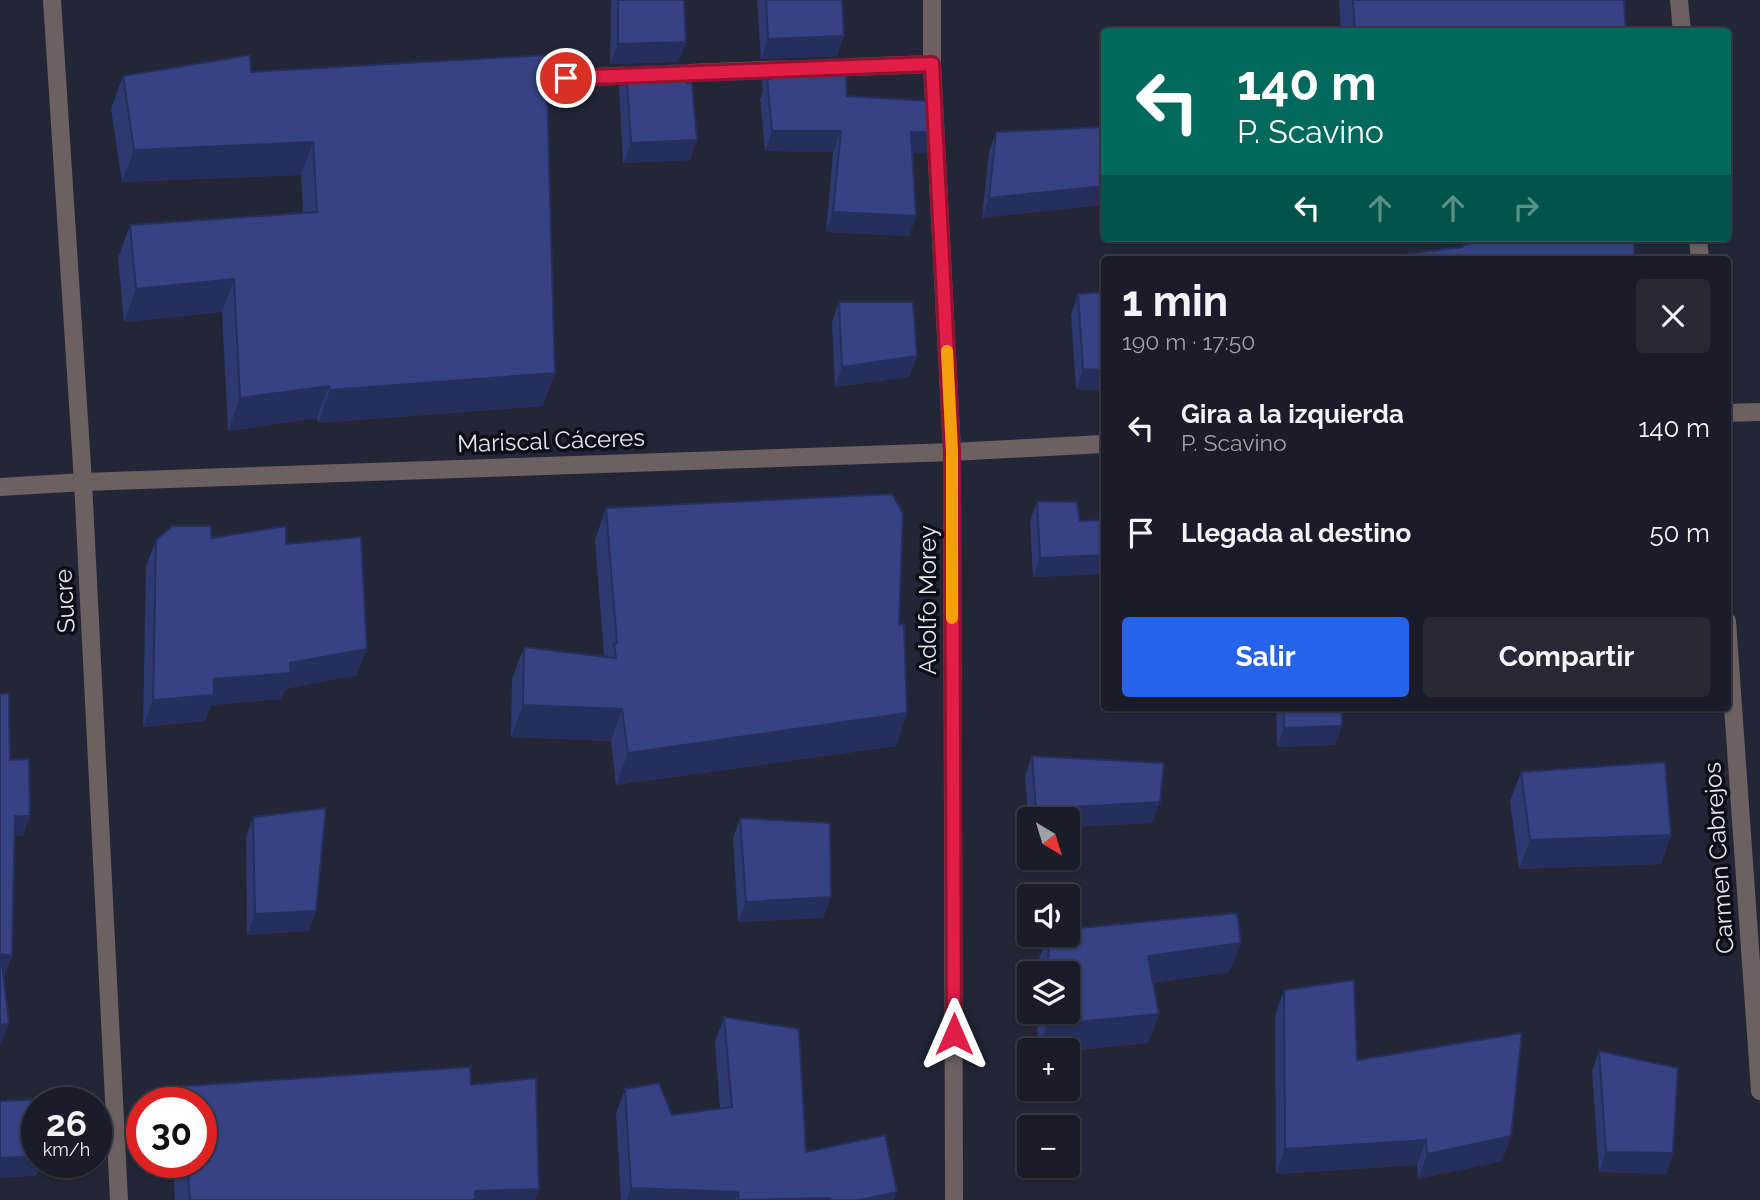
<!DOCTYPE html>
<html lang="es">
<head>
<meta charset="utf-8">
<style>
	body { margin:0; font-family:Raleway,sans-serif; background:#272935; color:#f1f3f6; height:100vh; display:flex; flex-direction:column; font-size:26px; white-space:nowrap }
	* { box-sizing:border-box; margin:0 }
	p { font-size:23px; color:#9fa1a8 }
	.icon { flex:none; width:38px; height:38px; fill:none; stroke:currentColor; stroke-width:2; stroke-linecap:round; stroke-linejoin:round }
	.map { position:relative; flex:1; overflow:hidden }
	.side { position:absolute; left:1101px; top:256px; width:630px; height:455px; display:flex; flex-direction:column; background:#1a1c29; border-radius:7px; box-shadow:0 2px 5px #0004,0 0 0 2px #383a46 }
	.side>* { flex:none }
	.guide { position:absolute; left:1101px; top:28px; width:630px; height:214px; border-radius:7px; box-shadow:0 2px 5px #0004,0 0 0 2px #383a46; background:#00695c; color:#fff; overflow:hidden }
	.needle { width:46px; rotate:142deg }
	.fabs { position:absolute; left:1017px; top:807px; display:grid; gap:14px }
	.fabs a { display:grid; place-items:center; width:63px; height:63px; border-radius:7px; background:#1a1c29; box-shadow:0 2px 5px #0004,0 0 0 2px #383a46; font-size:35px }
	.speed { position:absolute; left:21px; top:1087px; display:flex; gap:14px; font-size:35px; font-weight:700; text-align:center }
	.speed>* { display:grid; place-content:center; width:91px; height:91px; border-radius:50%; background:#1a1c29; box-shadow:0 2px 5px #0004,0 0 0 2px #383a46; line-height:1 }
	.speed small { font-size:18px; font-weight:400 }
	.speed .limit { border:10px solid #d22; background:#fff; color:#111 }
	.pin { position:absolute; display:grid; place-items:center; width:60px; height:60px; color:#fff; margin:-30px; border:4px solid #fff; border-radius:50%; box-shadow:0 2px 7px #0007 }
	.me { position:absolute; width:77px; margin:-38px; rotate:0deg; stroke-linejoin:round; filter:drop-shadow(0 0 5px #0008) }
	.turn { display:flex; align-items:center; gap:24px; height:147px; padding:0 21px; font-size:32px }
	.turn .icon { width:91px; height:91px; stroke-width:2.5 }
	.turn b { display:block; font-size:49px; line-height:60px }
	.lanes { display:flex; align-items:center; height:66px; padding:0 21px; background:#0003; justify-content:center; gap:35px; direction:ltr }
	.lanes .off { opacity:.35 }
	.round { display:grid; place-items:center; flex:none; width:74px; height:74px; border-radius:7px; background:#272935 }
	.head { display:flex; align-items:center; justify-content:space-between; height:119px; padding:0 21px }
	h1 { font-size:42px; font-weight:700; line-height:52px }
	.action { display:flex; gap:14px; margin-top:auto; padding:14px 21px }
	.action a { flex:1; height:80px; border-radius:7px; background:#2563eb; color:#fff; font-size:28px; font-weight:700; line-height:80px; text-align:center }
	.action a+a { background:#272935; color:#f1f3f6 }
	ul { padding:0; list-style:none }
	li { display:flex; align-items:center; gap:21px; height:105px; padding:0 21px }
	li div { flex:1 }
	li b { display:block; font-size:26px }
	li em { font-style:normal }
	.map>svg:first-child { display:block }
</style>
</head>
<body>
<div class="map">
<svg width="1760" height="1200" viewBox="0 0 1760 1200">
	<rect width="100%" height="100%" fill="#222637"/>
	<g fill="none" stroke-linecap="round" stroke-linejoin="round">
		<path stroke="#6c6160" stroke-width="18" d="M824,68l108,-4
			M566,78l223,-9"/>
		<path stroke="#6c6160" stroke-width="18" d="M52,0l31,482 36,718
			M932,0v64l20,388 2,748
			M1727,413l33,-1
			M0,487l83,-5 869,-30 152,-8"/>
		<path stroke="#6c6160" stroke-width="18" d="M1679,0l3,32
			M1698,238l2,21
			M1727,621l33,470"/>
	</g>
	<path fill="#2e3971" d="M611,0h73l2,42 -8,20 -68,2z
		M757,0h85l-5,56 -76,3z
		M1339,0h285l2,32h-285z
		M770,62l77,34 86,36 -8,21 -13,-1 4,64 -7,20 -83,-4 7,-80 -68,-1 -5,-52 3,-8 -1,-9z
		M626,67l71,73 -7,20 -67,3 -4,-76z
		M251,72l292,334 -225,17 -1,-5 -89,13 -6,-119 -98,10 -6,-64 12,-33 173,-12 -2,-38 -179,7 -11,-73 12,-33z
		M1104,127l-122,91 7,-66 7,-20z
		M1104,292v99l-28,-2 -5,-74 7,-21z
		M839,302l78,54 -8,21 -74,10 -3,-65z
		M1037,501l43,20 24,-1v54l-71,3 -3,-56z
		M606,508l293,117 8,88 -11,33 -280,39 -5,-44 -100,-4 1,-58 12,-32 80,9 -9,-116z
		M211,538l75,6 71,131 -72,14 -4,10 -70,6 -6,16 -62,6 3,-161 10,-26z
		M1276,707h66l-7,38 -58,2z
		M1032,756l120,67 -84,4v-8h-39v10l-4,-53z
		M1521,772l150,63 -10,29 -142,5 -9,-68z
		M253,817l63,94 -7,20 -62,4 -1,-98z
		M740,818l91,79 -8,21 -85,4 -5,-84z
		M1048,934h20l162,38 -77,11 6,31 -11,29 -80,8 -31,-1 1,-38h30v-39h-30l1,-14z
		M1284,990l73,70 154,76 -9,25 -84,18 -1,-14 -141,9 -1,-158z
		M724,1017l82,135 88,48h-273l-5,-86 9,-25 47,26 48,-7 -5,-66z
		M1599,1051l74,102 -7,21 -67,-2 -7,-101z
		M471,1085l68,104 -4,11h-360l-2,-38h28v-60h-24l6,-16z"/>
	<path fill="#262e5c" d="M844,36l-7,20 -76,3 7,-20z
		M686,42l-8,20 -68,2 8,-20z
		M772,131h69l-8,21 -68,-1z
		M911,132h22l-8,21 -22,-1z
		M697,140l-7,20 -67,3 8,-20z
		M313,142l-12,33 -179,7 12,-32z
		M1104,186v19l-122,13 7,-20z
		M833,212l83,4 -7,20 -83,-4z
		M234,279l-12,33 -98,10 12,-33z
		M917,356l-8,21 -74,10 7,-20z
		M1083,369l21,1v21l-28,-2z
		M555,373l-12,33 -225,17 12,-33z
		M329,386l-12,32 -89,13 12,-33z
		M1104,555v19l-71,3 7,-19z
		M367,649l-10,26 -72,14 -4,10 -70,6 -6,16 -62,6 10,-27 61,-21z
		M523,705l99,4 -11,32 -100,-4z
		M907,713l-11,33 -280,39 12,-32z
		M1342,726l-7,19 -58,2 7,-19z
		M1160,802l-8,21 -84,4v-8h-36l4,-10z
		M15,816h15l-7,20h-15z
		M1671,835l-10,29 -142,5 11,-29z
		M831,897l-8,21 -85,4 8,-20z
		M316,911l-7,20 -62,4 8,-21z
		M1241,943l-11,29 -93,13 11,-29z
		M1,954l11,2 -7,20 -5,-1z
		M1159,1014l-11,29 -80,8 -30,-1 9,-25z
		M9,1024l-8,20h-1v-19z
		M1511,1136l-9,25 -84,18 9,-25z
		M1426,1140l-9,25 -141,9 9,-25z
		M1606,1152l67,1 -7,21 -67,-2z
		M37,1156v6h5l-6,14 -36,2v-20z
		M631,1188l107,4 -3,8h-108z
		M539,1189l-4,11h-64l4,-9z
		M897,1192l-3,8h-34z
		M830,1198l-1,2h-90z"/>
	<path fill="#364283" stroke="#262e5c" stroke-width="2" d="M618,0h66l2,42 -68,2z
		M766,0h76l2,36 -76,3z
		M1353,0h271l2,32h-271z
		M250,55l1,17 295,-17 9,318 -225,17 -1,-4 -89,12 -6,-119 -98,10 -6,-64 187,-13 -4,-70 -179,8 -11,-74z
		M845,59l2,37 84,5 2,31h-22l5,84 -83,-4 8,-81h-69l-5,-52h4l-1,-17z
		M687,65v18h5l5,57 -66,3 -5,-76z
		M1104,127v59l-115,12 7,-66z
		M1503,238h131v21h-235l-1,-4 65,-8v-2z
		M1104,292v78l-21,-1 -5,-75z
		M839,302h74l4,54 -75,11z
		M892,494l11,19 -4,112 5,-1 3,89 -279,40 -6,-44 -99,-4 1,-58 92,11 -2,-14 3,-1 -11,-135z
		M1037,501l40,1 3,19 24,-1v35l-64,3z
		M172,526h39v12l75,-12v18l75,-7 6,112 -77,14 1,10 -77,6v16l-61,5 3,-160z
		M9,693l1,67 19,-1 1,57h-15l-3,140 -11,-2 8,70 -9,1v-331z
		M1284,707h58v19l-58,2z
		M1032,756l132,7 -4,39 -124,7z
		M1665,762l6,73 -141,5 -9,-68z
		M326,808l-10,103 -61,3 -2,-97z
		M740,818l90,5 1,74 -85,5z
		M1237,913l4,30 -93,13 11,58 -112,11 1,-13h20v-39h-20l1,-39h19v-5z
		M1354,980l3,80 165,-27 -11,103 -84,18 -1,-14 -141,9 -1,-159z
		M724,1017l75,12 7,123 79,-17 12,57 -37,8h-30v-2l-91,2 -1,-8 -107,-4 -6,-99 34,-6 13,32 60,-8z
		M1599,1051l79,17 -5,85 -67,-1z
		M470,1067l1,18 65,-7 3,111 -64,2v9h-285l-3,-38h14v-60h-17l-1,-16z
		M43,1099v3h-6v54l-37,2v-57z"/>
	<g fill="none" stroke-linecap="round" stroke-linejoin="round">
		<defs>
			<path id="route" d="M566,78l366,-14 20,388 2,582"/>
		</defs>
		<use href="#route" stroke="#92132f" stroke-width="18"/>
		<use href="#route" stroke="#e11d48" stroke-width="12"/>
		<path stroke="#f59e0b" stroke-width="12" d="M947,351l5,101v166"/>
	</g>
	<g text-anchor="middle" stroke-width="7" stroke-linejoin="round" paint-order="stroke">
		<g font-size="24" fill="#e4e8f3" stroke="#0d0f17">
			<text transform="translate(551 441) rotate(-2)" y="8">Mariscal Cáceres</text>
			<text transform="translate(928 600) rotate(-90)" y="8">Adolfo Morey</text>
			<text transform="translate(65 601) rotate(-93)" y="8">Sucre</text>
			<text transform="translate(1719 858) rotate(-94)" y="8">Carmen Cabrejos</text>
		</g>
	</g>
</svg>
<div class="fabs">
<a><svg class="needle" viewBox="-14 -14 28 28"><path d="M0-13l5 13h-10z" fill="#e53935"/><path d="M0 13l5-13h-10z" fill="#9fa1a8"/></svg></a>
<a><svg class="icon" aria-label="sound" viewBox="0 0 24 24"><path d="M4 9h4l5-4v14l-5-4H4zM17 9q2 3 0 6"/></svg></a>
<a><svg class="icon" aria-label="layers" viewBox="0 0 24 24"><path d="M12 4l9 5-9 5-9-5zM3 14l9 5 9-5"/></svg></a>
<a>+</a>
<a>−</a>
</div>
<div class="speed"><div>26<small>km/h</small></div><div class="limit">30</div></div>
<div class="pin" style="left:566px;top:78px;background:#d93025"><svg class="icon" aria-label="arrive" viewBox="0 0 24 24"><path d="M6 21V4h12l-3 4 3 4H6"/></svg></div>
<svg class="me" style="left:954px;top:1034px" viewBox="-20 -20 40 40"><path d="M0-17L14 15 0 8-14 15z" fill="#e11d48" stroke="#fff" stroke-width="4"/></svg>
<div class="guide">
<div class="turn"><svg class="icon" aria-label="left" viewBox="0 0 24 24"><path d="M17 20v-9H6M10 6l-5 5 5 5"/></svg><div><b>140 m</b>P. Scavino</div></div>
<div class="lanes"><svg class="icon" aria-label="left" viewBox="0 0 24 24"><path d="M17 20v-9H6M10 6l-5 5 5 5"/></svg><svg class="icon off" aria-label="ahead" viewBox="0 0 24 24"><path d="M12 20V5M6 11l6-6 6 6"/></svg><svg class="icon off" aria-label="ahead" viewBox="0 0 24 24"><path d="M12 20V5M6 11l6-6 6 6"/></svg><svg class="icon off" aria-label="right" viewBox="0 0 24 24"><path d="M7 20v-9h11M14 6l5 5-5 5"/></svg></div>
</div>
<section class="side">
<div class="head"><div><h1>1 min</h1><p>190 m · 17:50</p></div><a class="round"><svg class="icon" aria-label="close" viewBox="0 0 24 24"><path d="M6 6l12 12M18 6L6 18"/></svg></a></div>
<ul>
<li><svg class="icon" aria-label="left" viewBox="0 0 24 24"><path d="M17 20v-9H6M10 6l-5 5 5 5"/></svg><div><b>Gira a la izquierda</b><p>P. Scavino</p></div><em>140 m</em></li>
<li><svg class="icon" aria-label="arrive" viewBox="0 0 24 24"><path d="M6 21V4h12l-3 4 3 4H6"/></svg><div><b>Llegada al destino</b></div><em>50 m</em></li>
</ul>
<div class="action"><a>Salir</a><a>Compartir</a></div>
</section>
</div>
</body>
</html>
